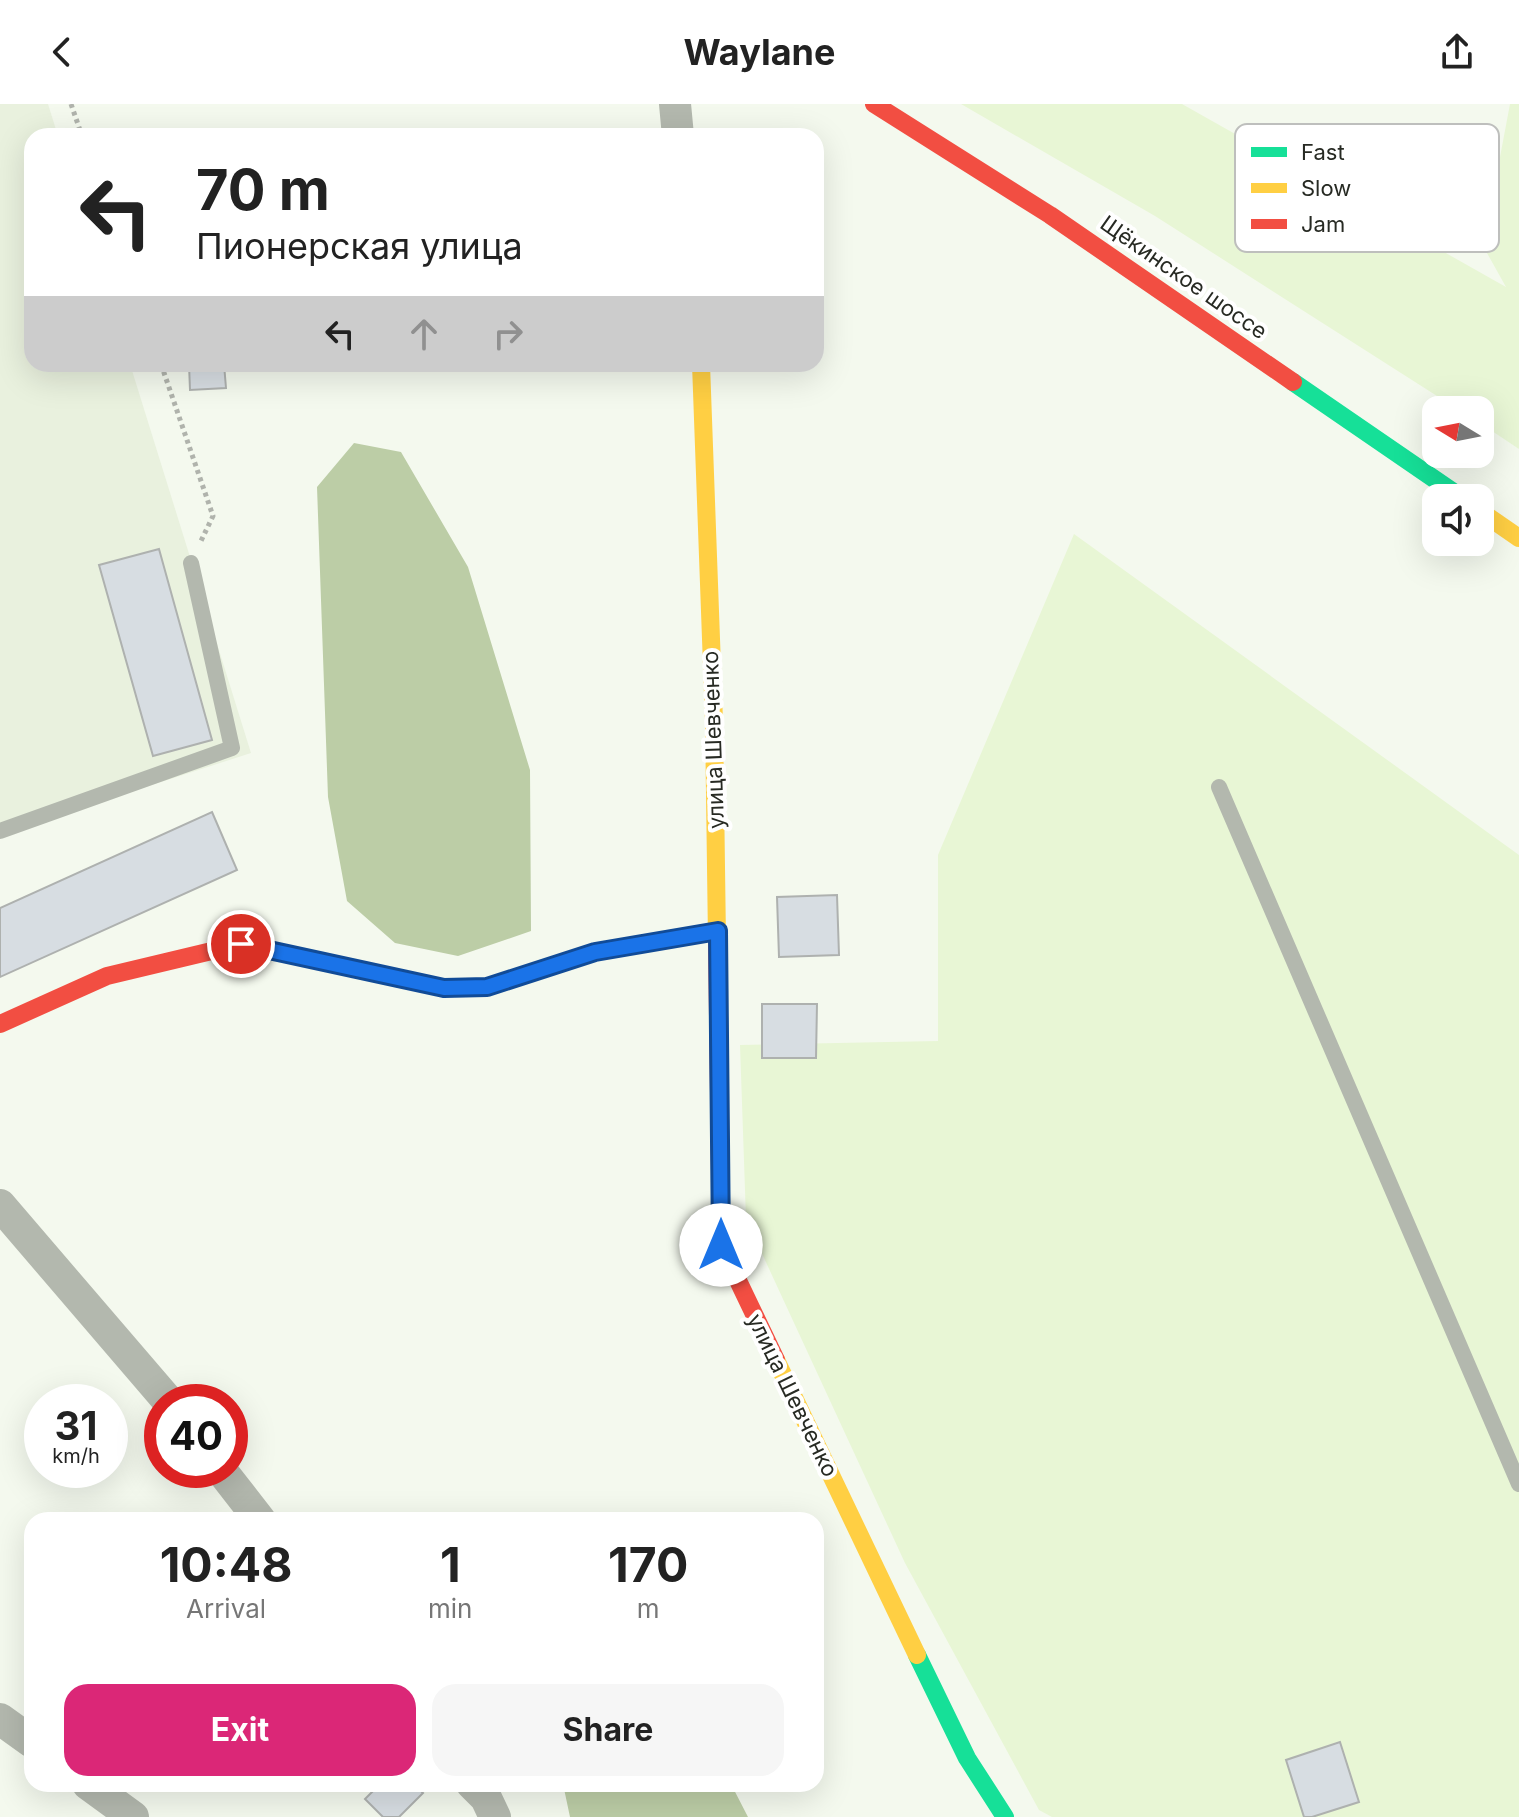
<!DOCTYPE html>
<html lang="en">
<head>
<meta charset="utf-8">
<style>
	body { margin:0; font-family:Inter,sans-serif; background:#f6f6f6; color:#222; height:100vh; display:flex; flex-direction:column; font-size:30px; white-space:nowrap }
	* { box-sizing:border-box; margin:0 }
	p { font-size:26px; color:#767676 }
	.icon { flex:none; width:44px; height:44px; fill:none; stroke:currentColor; stroke-width:2; stroke-linecap:round; stroke-linejoin:round }
	.map { position:relative; flex:1; overflow:hidden }
	.sheet { position:absolute; left:24px; top:1408px; width:800px; height:280px; display:flex; flex-direction:column; background:#fff; border-radius:24px; box-shadow:0 8px 32px #0002 }
	.sheet>* { flex:none }
	.top-card { position:absolute; left:24px; top:24px; width:800px; height:244px; border-radius:24px; box-shadow:0 8px 32px #0002; background:#fff; color:#222; overflow:hidden }
	.needle { width:52px; rotate:280deg }
	.tools { position:absolute; left:1422px; top:292px; display:grid; gap:16px }
	.tools a { display:grid; place-items:center; width:72px; height:72px; border-radius:16px; background:#fff; box-shadow:0 8px 32px #0002; font-size:40px }
	.speed { position:absolute; left:24px; top:1280px; display:flex; gap:16px; font-size:40px; font-weight:700; text-align:center }
	.speed>* { display:grid; place-content:center; width:104px; height:104px; border-radius:50%; background:#fff; box-shadow:0 8px 32px #0002; line-height:1 }
	.speed small { font-size:20px; font-weight:400 }
	.speed .limit { border:12px solid #d22; background:#fff; color:#111 }
	.pin { position:absolute; display:grid; place-items:center; width:68px; height:68px; color:#fff; margin:-34px; border:4px solid #fff; border-radius:50%; box-shadow:0 2px 8px #0007 }
	.me { position:absolute; width:88px; margin:-44px; rotate:0deg; stroke-linejoin:round; filter:drop-shadow(0 0 6px #0008) }
	.turn { display:flex; align-items:center; gap:28px; height:168px; padding:0 40px; font-size:36px }
	.turn .icon { width:104px; height:104px; stroke-width:2.5 }
	.turn b { display:block; font-size:56px; line-height:68px }
	.lanes { display:flex; align-items:center; height:76px; padding:0 40px; background:#0003; justify-content:center; gap:40px; direction:ltr }
	.lanes .off { opacity:.35 }
	.eta { display:flex; justify-content:space-evenly; align-items:center; height:136px; text-align:center }
	.eta b { font-size:48px; font-weight:700; line-height:56px }
	.button { display:flex; gap:16px; margin-top:auto; padding:16px 40px }
	.button a { flex:1; height:92px; border-radius:24px; background:#db2777; color:#fff; font-size:32px; font-weight:700; line-height:92px; text-align:center }
	.button a+a { background:#f6f6f6; color:#222 }
	header { display:flex; justify-content:space-between; align-items:center; height:104px; padding:0 40px; background:#fff; font-size:36px; font-weight:700 }
	.map>svg:first-child { display:block }
</style>
</head>
<body>
<header><svg class="icon" aria-label="back" viewBox="0 0 24 24"><path d="M15 5l-7 7 7 7"/></svg>Waylane<svg class="icon" aria-label="share" viewBox="0 0 24 24"><path d="M12 15V3M7 8l5-5 5 5M5 13v7h14v-7"/></svg></header>
<div class="map">
<svg width="1519" height="1713" viewBox="0 0 1519 1713">
	<rect width="100%" height="100%" fill="#f4f9ee"/>
	<path fill="#e9f1de" d="M0,0h48l10,32h-26v228h98l121,389 -251,81z"/>
	<path fill="#e8f6d5" d="M961,0h221l324,183 -61,-109 55,-21 10,-53h9v345l-39,-26v-13h-21l-304,-194z
		M1074,430l445,321v962h-467l-13,-7 -134,-247 -159,-344 -6,-174 198,-4v-186z"/>
	<path fill="#bccda6" d="M354,339l47,9 67,115 62,203 1,161 -73,25 -63,-13 -48,-42 -19,-104 -11,-310z
		M563,1680h168l17,33h-178z"/>
	<path fill="#d7dde2" stroke="#aeb1af" stroke-width="2" d="M189,260h35l2,24 -36,2z
		M159,445l53,191 -59,16 -54,-191z
		M212,708l25,58 -237,107v-69z
		M837,791l2,60 -60,2 -2,-60z
		M762,900h55l-1,54h-54z
		M1340,1638l19,60 -47,15h-8l-18,-57z
		M380,1680h34l9,9 -24,24h-16l-18,-18z"/>
	<g fill="none" stroke-linecap="round" stroke-linejoin="round">
		<path stroke="#b0b3ac" stroke-width="5" stroke-dasharray="4 4" stroke-linecap="butt" d="M71,0l11,32
			M161,260l52,152 -13,27"/>
		<path stroke="#b3b8ae" stroke-width="16" d="M1219,683l300,697
			M0,727l232,-83 -41,-185"/>
		<path stroke="#b3b8ae" stroke-width="32" d="M675,0l3,32
			M0,1101l169,197
			M221,1366l39,50
			M0,1615l32,23
			M88,1680l45,33
			M472,1680l14,14 9,19"/>
		<path stroke="#16e098" stroke-width="18" d="M1293,278l169,116
			M917,1551l50,103 38,59"/>
		<path stroke="#ffcf43" stroke-width="18" d="M701,260l13,357 3,219
			M1480,407l39,27
			M776,1256l141,295"/>
		<path stroke="#f24e42" stroke-width="18" d="M874,0l176,111 243,167
			M717,836l4,305 55,115
			M0,920l107,-48 134,-32 203,44 43,-1 108,-35 123,-21"/>
	</g>
	<g fill="none" stroke-linecap="round" stroke-linejoin="round">
		<defs>
			<path id="route" d="M241,840l203,44 43,-1 108,-35 123,-21 3,314"/>
		</defs>
		<use href="#route" stroke="#114b97" stroke-width="20"/>
		<use href="#route" stroke="#1a73e8" stroke-width="14"/>
	</g>
	<g text-anchor="middle" stroke-width="8" stroke-linejoin="round" paint-order="stroke">
		<g font-size="22" fill="#272a23" stroke="#fff">
			<text transform="translate(1184 173) rotate(35)" y="8">Щёкинское шоссе</text>
			<text transform="translate(713 636) rotate(-92)" y="8">улица Шевченко</text>
			<text transform="translate(793 1291) rotate(64)" y="8">улица Шевченко</text>
		</g>
	</g>
	<rect x="1235" y="20" width="264" height="128" rx="12" fill="#fff" stroke="#bebfbd" stroke-width="2"/>
	<rect x="1251" y="43" width="36" height="10" fill="#16e098"/>
	<rect x="1251" y="79" width="36" height="10" fill="#ffcf43"/>
	<rect x="1251" y="115" width="36" height="10" fill="#f24e42"/>
	<g font-size="22" fill="#272a23">
		<text x="1301" y="56">Fast</text>
		<text x="1301" y="92">Slow</text>
		<text x="1301" y="128">Jam</text>
	</g>
</svg>
<div class="tools">
<a><svg class="needle" viewBox="-14 -14 28 28"><path d="M0-13l5 13h-10z" fill="#e53935"/><path d="M0 13l5-13h-10z" fill="#767676"/></svg></a>
<a><svg class="icon" aria-label="sound" viewBox="0 0 24 24"><path d="M4 9h4l5-4v14l-5-4H4zM17 9q2 3 0 6"/></svg></a>
</div>
<div class="speed"><div>31<small>km/h</small></div><div class="limit">40</div></div>
<div class="pin" style="left:241px;top:840px;background:#d93025"><svg class="icon" aria-label="arrive" viewBox="0 0 24 24"><path d="M6 21V4h12l-3 4 3 4H6"/></svg></div>
<svg class="me" style="left:721px;top:1141px" viewBox="-20 -20 40 40"><circle r="19" fill="#fff"/><path d="M0-13L10 11 0 6-10 11z" fill="#1a73e8"/></svg>
<div class="top-card">
<div class="turn"><svg class="icon" aria-label="left" viewBox="0 0 24 24"><path d="M17 20v-9H6M10 6l-5 5 5 5"/></svg><div><b>70 m</b>Пионерская улица</div></div>
<div class="lanes"><svg class="icon" aria-label="left" viewBox="0 0 24 24"><path d="M17 20v-9H6M10 6l-5 5 5 5"/></svg><svg class="icon off" aria-label="ahead" viewBox="0 0 24 24"><path d="M12 20V5M6 11l6-6 6 6"/></svg><svg class="icon off" aria-label="right" viewBox="0 0 24 24"><path d="M7 20v-9h11M14 6l5 5-5 5"/></svg></div>
</div>
<section class="sheet">
<div class="eta">
<div><b>10:48</b><p>Arrival</p></div>
<div><b>1</b><p>min</p></div>
<div><b>170</b><p>m</p></div>
</div>
<div class="button"><a>Exit</a><a>Share</a></div>
</section>
</div>
</body>
</html>
